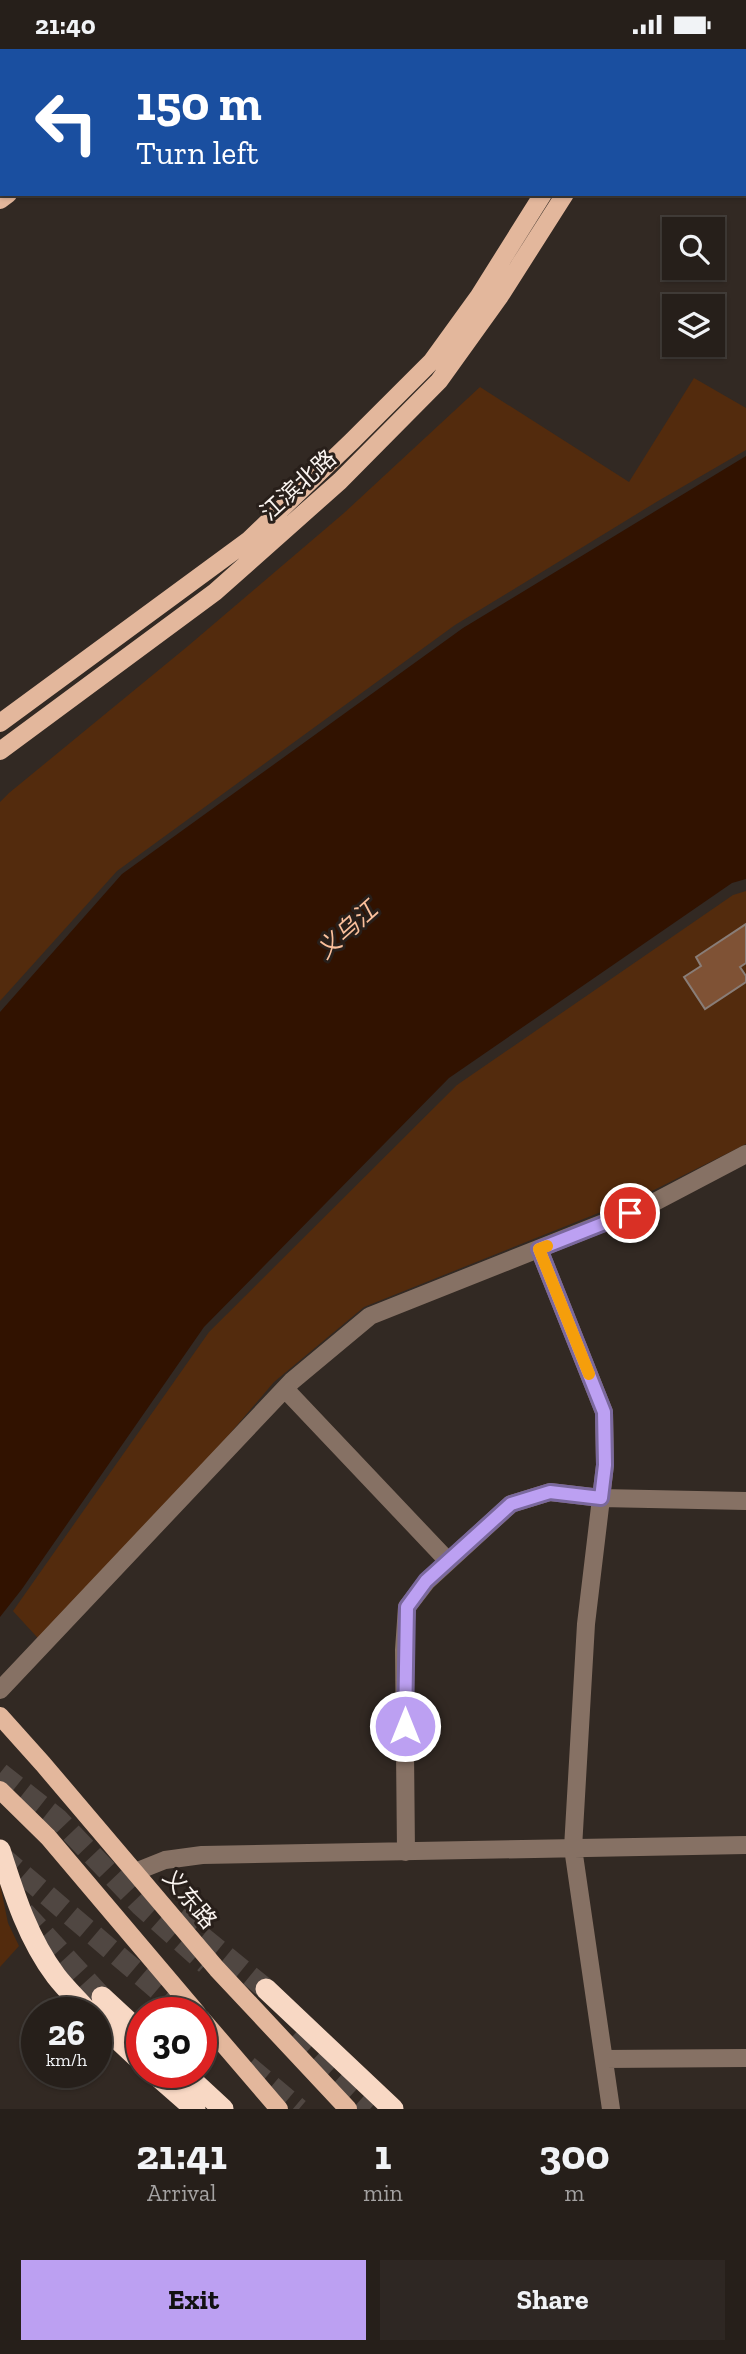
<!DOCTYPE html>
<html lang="en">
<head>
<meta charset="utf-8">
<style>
	body { margin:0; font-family:"Zilla Slab","Noto Sans SC",serif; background:#2e2723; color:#f1f3f6; height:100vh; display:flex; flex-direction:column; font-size:26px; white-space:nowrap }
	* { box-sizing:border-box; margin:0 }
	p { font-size:23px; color:#a4a2a2 }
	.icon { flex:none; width:38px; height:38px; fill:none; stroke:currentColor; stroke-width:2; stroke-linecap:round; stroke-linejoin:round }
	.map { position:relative; height:2060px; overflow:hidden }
	.drawer { display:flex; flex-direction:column; background:#261f1a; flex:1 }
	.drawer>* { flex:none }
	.banner { position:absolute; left:0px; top:0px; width:747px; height:147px; box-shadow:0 2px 5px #0004,0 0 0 2px #423d39; background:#1a4fa0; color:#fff; overflow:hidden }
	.fabs { position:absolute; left:662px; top:168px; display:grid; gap:14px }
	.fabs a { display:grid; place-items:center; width:63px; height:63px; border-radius:0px; background:#261f1a; box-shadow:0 2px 5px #0004,0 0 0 2px #423d39; font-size:35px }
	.speed { position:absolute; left:21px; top:1948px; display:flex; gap:14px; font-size:35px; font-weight:700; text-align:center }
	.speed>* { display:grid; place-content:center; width:91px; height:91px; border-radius:50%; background:#261f1a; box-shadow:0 2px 5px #0004,0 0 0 2px #423d39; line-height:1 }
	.speed small { font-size:18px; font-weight:400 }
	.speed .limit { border:10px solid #d22; background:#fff; color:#111 }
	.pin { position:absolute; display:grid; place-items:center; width:60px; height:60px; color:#fff; margin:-30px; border:4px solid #fff; border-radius:50%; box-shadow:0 2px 7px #0007 }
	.me { position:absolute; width:77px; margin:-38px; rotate:0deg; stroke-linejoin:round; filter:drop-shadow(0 0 5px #0008) }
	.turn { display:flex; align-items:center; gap:24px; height:147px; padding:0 21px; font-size:32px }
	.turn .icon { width:91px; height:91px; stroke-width:2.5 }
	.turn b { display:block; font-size:49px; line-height:60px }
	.eta { display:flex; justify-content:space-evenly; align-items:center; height:119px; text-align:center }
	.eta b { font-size:42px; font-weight:700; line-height:49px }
	.primary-button { display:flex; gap:14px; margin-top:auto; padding:14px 21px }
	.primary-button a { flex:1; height:80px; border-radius:0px; background:#bca0f2; color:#111; font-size:28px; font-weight:700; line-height:80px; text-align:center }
	.primary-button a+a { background:#2e2723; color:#f1f3f6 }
	.status { display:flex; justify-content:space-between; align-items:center; height:49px; padding:0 35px; background:#261f1a; direction:ltr }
	.status svg { height:19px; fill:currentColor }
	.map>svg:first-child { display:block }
</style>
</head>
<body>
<div class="status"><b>21:40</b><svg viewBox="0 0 49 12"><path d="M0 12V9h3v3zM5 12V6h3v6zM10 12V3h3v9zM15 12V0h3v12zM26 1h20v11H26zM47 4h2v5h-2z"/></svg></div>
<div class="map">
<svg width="746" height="2060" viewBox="0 0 746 2060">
	<rect width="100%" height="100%" fill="#322923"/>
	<path fill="#532b0d" d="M694,329l52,30v42l-88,51 -203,124 -338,246 -117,130v-199l9,-9 179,-147 156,-133 136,-126 149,95z
		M746,842v253l-100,50 -282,113 -90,75 -227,266 -34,-37 196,-279 248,-247 276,-190z
		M0,1835l8,39 11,23 -19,21z"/>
	<path fill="#311200" d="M746,407v423l-14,4 -283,195 -245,249 -182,262 -22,28v-605l122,-138 341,-246z"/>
	<path fill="#7f5235" stroke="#897d77" stroke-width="2" d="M746,875v39l-6,4 6,9v6l-41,27 -21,-32 17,-11 -5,-9z"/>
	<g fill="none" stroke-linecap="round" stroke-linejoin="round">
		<path stroke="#504742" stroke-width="21" stroke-dasharray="21 10" stroke-linecap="butt" d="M0,1724l58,46 83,87 65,58
			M0,1806l185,158
			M24,1863l78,85
			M178,1868l88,72
			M291,1989l79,71
			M248,2017l51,43"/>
		<path stroke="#867164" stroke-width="18" d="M88,0l2,2
			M539,1200l65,163 1,53 -19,159 -13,224 38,261
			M285,1340l163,172
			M0,1641l292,-309 78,-65 281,-112 95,-50
			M406,1803l-2,-202 3,-43 20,-26 84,-77 39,-12 51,6 145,3
			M135,1823l30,-12 37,-5 544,-10
			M604,2010l142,-1"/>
		<path stroke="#e3b79c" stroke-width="18" d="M137,2l2,-2
			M174,2l1,-2
			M634,2l1,-2
			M654,2l1,-2
			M0,115l2,-2
			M0,151l8,-6
			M0,674l249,-183 103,-99 80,-80 47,-65 64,-102
			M0,702l215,-159 125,-111 99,-100 61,-85 65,-102
			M0,1667l43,48 174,205 131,140
			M0,1741l48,47 149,176
			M201,1969l78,91"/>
		<path stroke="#f8d8c4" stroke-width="21" d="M0,1801c14,44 28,89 56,126 10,13 22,24 33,37
			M266,1940l127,120
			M102,1948l40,37
			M96,1970l46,43
			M153,2023l42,37
			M183,2023l40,37"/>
	</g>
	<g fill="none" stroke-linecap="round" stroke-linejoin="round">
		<defs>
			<path id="route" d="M405,1677l2,-119 19,-26 85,-77 39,-12 51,6 4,-33 -1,-53 -65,-163 91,-36"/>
		</defs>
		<use href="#route" stroke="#7a689d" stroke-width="18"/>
		<use href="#route" stroke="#bca0f2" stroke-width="12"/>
		<path stroke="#f59e0b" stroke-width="12" d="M547,1197l-8,3 50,125"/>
	</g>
	<g text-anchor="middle" stroke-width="6" stroke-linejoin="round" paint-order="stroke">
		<g font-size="23" fill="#faf4f0" stroke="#281f1a">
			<text transform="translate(298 436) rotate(-42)" y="8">江滨北路</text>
			<text transform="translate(190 1850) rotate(50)" y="8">义东路</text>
		</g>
		<g font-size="24" font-style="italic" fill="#fbc09c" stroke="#281f1a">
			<text transform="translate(347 881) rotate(-42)" y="8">义乌江</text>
		</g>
	</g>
</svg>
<div class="fabs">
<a><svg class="icon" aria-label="search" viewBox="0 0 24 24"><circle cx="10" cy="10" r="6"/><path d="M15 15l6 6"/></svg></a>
<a><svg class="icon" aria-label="layers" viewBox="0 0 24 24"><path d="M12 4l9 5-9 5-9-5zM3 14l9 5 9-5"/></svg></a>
</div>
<div class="speed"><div>26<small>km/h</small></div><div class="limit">30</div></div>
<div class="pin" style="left:630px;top:1164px;background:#d93025"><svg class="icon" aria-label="arrive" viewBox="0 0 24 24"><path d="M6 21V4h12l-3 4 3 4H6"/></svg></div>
<svg class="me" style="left:405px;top:1677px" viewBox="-20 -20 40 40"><circle r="17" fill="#bca0f2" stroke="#fff" stroke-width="3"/><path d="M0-11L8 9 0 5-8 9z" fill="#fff"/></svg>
<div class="banner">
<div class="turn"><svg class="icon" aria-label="left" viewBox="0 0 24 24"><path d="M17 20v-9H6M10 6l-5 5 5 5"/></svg><div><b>150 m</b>Turn left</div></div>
</div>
</div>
<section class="drawer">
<div class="eta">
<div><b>21:41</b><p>Arrival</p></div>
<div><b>1</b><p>min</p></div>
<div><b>300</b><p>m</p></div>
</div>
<div class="primary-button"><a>Exit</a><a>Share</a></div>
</section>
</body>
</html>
